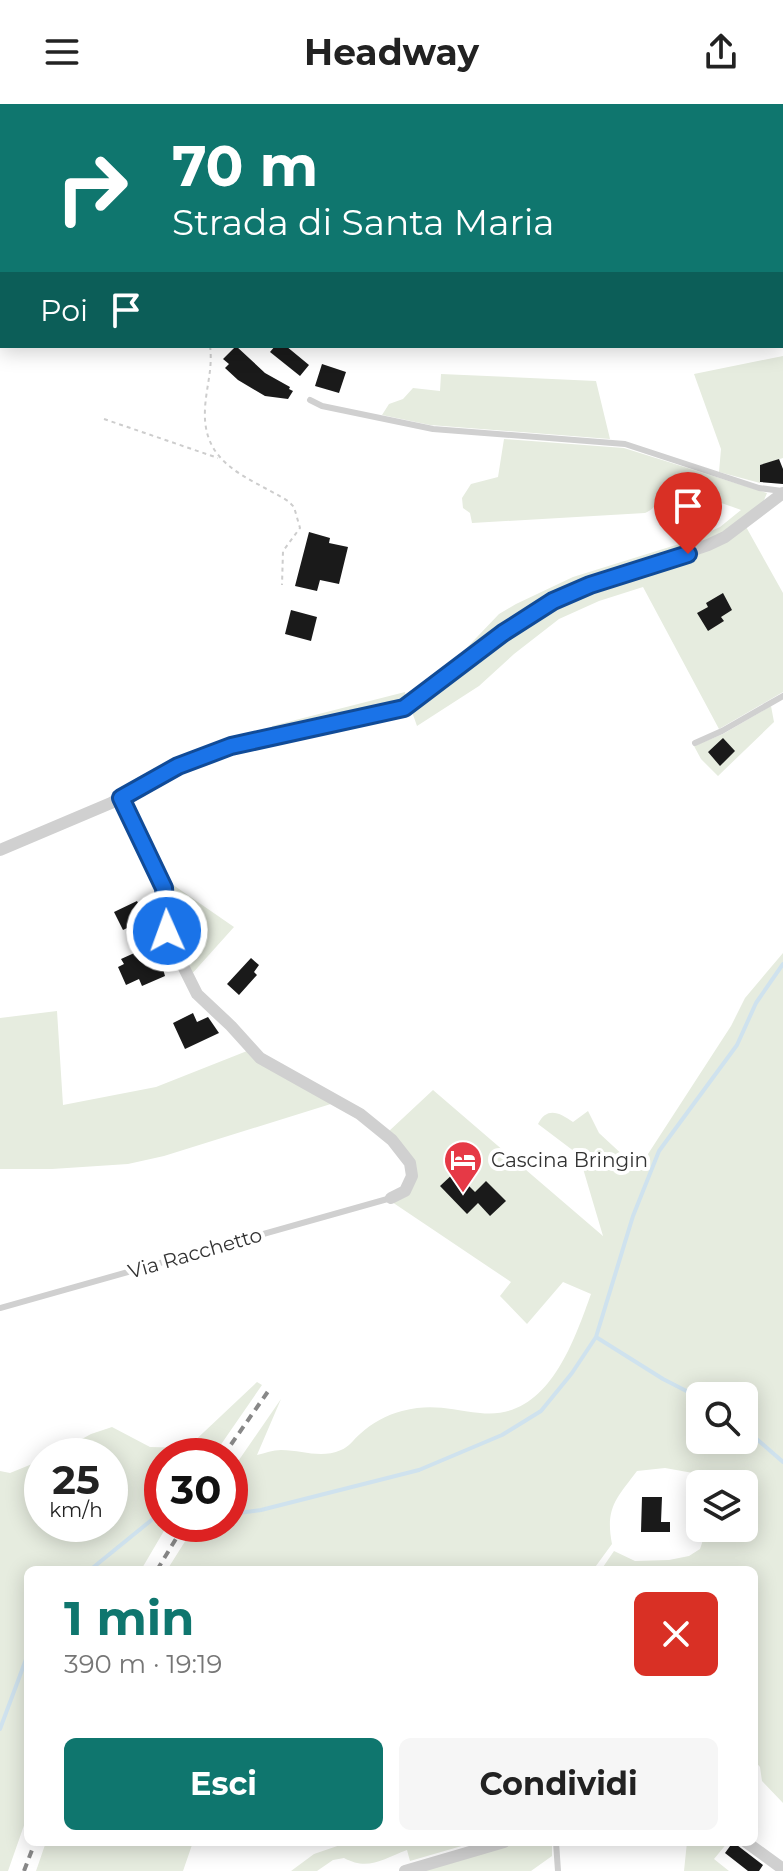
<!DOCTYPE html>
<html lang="it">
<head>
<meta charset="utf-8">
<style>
	body { margin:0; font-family:Montserrat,sans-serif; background:#f6f6f6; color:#222; height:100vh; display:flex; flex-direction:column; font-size:30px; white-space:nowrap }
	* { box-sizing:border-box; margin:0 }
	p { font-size:26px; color:#767676 }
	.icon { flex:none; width:44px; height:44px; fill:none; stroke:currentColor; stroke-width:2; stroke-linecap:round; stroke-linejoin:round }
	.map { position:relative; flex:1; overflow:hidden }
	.side { position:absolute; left:24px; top:1462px; width:734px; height:280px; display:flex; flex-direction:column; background:#fff; border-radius:12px; box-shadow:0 4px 20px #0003 }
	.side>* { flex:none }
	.top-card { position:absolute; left:0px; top:0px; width:784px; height:244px; box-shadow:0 4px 20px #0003; background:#0f766e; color:#fff; overflow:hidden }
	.buttons { position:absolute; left:686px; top:1278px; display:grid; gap:16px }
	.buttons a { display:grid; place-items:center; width:72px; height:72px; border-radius:12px; background:#fff; box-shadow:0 4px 20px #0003; font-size:40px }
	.speed { position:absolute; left:24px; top:1334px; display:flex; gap:16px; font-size:40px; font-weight:700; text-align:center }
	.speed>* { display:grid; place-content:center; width:104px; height:104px; border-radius:50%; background:#fff; box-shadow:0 4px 20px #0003; line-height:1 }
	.speed small { font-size:20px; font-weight:400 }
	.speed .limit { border:12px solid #d22; background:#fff; color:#111 }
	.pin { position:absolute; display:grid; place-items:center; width:68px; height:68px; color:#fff; margin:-82px -34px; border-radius:50% 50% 50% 0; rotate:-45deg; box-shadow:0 0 8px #0007 }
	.pin .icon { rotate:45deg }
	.me { position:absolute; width:88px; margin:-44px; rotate:358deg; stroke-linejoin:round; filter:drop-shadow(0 0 6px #0008) }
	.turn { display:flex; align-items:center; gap:28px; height:168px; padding:0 40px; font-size:36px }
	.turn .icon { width:104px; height:104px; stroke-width:2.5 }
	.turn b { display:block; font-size:56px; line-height:68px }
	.then { display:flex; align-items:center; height:76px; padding:0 40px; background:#0003; gap:16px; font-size:30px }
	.round { display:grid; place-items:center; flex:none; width:84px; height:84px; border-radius:12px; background:#f6f6f6 }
	.headline { display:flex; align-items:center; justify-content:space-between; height:136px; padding:0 40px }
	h1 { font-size:48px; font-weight:700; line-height:60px; color:#0f766e }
	.action { display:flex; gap:16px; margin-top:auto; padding:16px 40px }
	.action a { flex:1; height:92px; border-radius:12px; background:#0f766e; color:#fff; font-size:32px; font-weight:700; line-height:92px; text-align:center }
	.action a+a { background:#f6f6f6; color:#222 }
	header { display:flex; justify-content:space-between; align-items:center; height:104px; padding:0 40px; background:#fff; font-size:36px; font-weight:700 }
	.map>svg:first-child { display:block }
</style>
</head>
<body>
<header><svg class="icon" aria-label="menu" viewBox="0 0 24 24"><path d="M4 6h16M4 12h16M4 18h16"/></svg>Headway<svg class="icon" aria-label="share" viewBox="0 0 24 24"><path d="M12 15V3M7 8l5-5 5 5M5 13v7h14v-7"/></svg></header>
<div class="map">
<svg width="783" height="1767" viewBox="0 0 783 1767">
	<rect width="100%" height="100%" fill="#fff"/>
	<path fill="#e6ecdf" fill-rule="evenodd" d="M388,0h395v37l-1,-35z
		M783,252v102l-23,7v18l-41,-11 2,-23 -27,-75z
		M441,270l155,7 14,58 -180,-14 -48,-10 7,-11 14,-5 10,-11 27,3z
		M504,335l120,9 143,45 -5,12 -47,34 -129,44 -180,119 -134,28v-4l133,-34 1,5 50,-38 43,-45 17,-10 57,-27 119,-37 28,-13 21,-17c-13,-5 -57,-20 -70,-16 -12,3 -15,15 -26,19l-173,10 -2,-10 -7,-5 -1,-10 9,-14 27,-7z
		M745,421l38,68v99l-64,37 -76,-142 -44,14 -40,18 -45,35 -35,32 -62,40 -6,-17 133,-98z
		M771,602l3,16 -56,54 -17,-17 -7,-13 29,-12z
		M166,776l68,47 -44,49 -20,-46z
		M783,849v850l-21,-22 -2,-14 -6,-7v-190h-153l13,-19 21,10 34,-1 20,-4 11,-7 7,-21h37v-44h-31l-20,-11 -28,-5 -28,3c-21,28 -32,37 -25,73l-19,26h-426l29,-46h34v-51l51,-74 -24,56c8,-2 16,-5 24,-5 22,0 39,9 60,0 8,-3 12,-10 19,-16 12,-11 26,-19 42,-23 32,-8 47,-1 78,2 67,8 93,-69 111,-119l-28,-12 -36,42 -27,-28 11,-14 -119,-80 23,-19 -27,-51 45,-42 170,146 -24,-81 -41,-31c9,-18 22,-11 35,-2l15,-11 11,22 41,38 8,-17 83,-128 14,-28zM700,1292h44v44h-44z
		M57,907l6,94 93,-18 91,-36 87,52 -170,53 -36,8 -76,5h-52v-151z
		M257,1278l5,3 -49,71h-51v68h6l-27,46h-113v244l-20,57h-8v-400l10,2 32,-13v64h68v-68h-59l40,-22 21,-7 38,20 37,1z
		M46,1738h147l-10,29h-147z
		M349,1738l116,3 -55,16 -3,-11c-24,9 -39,21 -63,8l-11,2 -16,11h-26l23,-17z
		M517,1738h35v14l-21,15h-115l45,-11z
		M687,1738h41l-14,17 15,12h-45z"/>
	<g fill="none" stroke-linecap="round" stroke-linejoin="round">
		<path stroke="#cfe2ee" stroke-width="4" d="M596,1233l67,42 37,19
			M744,1324l39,34
			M230,1410l31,-4 158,-40 83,-35 39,-24 31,-38 24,-36 37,-121 26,-65 78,-106 19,-42 27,-39
			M90,1466l64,-52
			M0,1625l28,-75"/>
	</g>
	<path fill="#1a1a1a" d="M236,242l29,27 25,14 -1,2 4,2 -5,8 -23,-3 -27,-16 -13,-12 4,-4 -6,-5z
		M275,242h11l23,19 -9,11 -30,-24z
		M322,260l24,8 -7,21 -24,-7z
		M779,355l4,10v15l-23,-2v-17z
		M309,428l21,6 -1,5 19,4 -9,37 -19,-4 -3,11 -22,-5z
		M723,489l9,17 -11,7 3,4 -16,10 -11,-18 11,-6 -2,-4z
		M291,506l26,7 -6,24 -26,-7z
		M723,634l12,13 -15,15 -12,-14z
		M137,797l9,18 -23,11 -9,-18z
		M161,837l11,24 -9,4 2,7 -23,10 -3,-7 -13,6 -8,-18 6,-3 -3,-5z
		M251,854l8,7 -5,7 3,3 -18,20 -12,-11z
		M193,909l4,9 11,-5 11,16 -34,16 -12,-26z
		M455,1068l20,20 11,-11 20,20 -16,15 -12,-13 -11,11 -27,-28z
		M642,1393h20l-1,25h9v10h-29z
		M733,1738l30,23 -4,6h-11l-23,-18z"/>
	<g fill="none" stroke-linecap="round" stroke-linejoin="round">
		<path stroke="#cdcdcd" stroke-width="2" stroke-dasharray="4 4" stroke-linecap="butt" d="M76,0l2,2
			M210,242c3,23 -4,41 -5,63 -3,56 42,67 83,92l6,6 6,21 -17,23 -1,34
			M104,315l114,39"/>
		<path stroke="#d0d0d0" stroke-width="6" d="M310,296l12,6 111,23 192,15 134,44 23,3
			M695,639l27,-12 61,-35
			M0,1204l391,-110
			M556,1738l2,29"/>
		<path stroke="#d0d0d0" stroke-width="12" d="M121,694l43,90 3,46 30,60 34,32 29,32 100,56 32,26 18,23 2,13 -7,15 -14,7
			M0,746l111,-47 60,-33 53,-22 44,-12 136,-28 99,-75 50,-32 33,-14 122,-42 17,-8 58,-44
			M746,1738l37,27
			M405,1767l99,-29"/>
		<path stroke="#888" stroke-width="4" stroke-dasharray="8 6" stroke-linecap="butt" d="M223,1352l46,-66
			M157,1466l28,-46
			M24,1767l11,-29"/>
	</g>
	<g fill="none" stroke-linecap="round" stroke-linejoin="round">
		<defs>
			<path id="route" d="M167,827l-3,-43 -43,-90 57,-32 53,-20 173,-38 99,-75 50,-32 37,-16 98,-31"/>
		</defs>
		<use href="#route" stroke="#114b97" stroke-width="20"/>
		<use href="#route" stroke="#1a73e8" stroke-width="14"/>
	</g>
	<defs>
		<symbol id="hotel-pin" viewBox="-11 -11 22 30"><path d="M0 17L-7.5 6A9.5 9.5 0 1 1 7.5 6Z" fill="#e63946" stroke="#fff"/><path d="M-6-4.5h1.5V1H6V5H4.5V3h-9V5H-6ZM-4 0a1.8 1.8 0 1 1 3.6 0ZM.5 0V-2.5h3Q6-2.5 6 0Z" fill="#fff"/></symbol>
	</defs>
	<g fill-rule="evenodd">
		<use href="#hotel-pin" x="441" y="1034" width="44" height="60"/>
	</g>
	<g text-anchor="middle" stroke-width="8" stroke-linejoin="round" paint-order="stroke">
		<g font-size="20" fill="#333" stroke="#fff" text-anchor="start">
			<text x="491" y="1063">Cascina Bringin</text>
		</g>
		<g font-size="20" fill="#333" stroke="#fff">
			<text transform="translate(195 1149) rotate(-16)" y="7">Via Racchetto</text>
		</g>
	</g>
</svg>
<div class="buttons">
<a><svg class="icon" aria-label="search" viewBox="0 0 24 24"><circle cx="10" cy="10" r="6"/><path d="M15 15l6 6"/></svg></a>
<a><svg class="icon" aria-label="layers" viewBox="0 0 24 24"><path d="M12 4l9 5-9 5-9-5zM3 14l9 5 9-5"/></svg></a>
</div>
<div class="speed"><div>25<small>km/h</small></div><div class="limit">30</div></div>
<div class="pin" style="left:688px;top:450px;background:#d93025"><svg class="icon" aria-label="arrive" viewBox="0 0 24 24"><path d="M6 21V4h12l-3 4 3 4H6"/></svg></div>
<svg class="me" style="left:167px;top:827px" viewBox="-20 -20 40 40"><circle r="17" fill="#1a73e8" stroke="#fff" stroke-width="3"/><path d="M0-11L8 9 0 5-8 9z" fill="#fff"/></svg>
<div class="top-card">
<div class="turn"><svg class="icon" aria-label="right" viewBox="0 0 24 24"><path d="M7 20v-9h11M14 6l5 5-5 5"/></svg><div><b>70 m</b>Strada di Santa Maria</div></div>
<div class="then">Poi<svg class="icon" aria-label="arrive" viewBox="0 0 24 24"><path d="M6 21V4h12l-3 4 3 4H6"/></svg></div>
</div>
<section class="side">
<div class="headline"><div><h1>1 min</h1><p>390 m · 19:19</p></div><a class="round" style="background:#d93025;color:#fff"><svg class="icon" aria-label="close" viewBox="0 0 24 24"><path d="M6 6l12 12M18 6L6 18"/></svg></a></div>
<div class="action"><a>Esci</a><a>Condividi</a></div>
</section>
</div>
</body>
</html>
